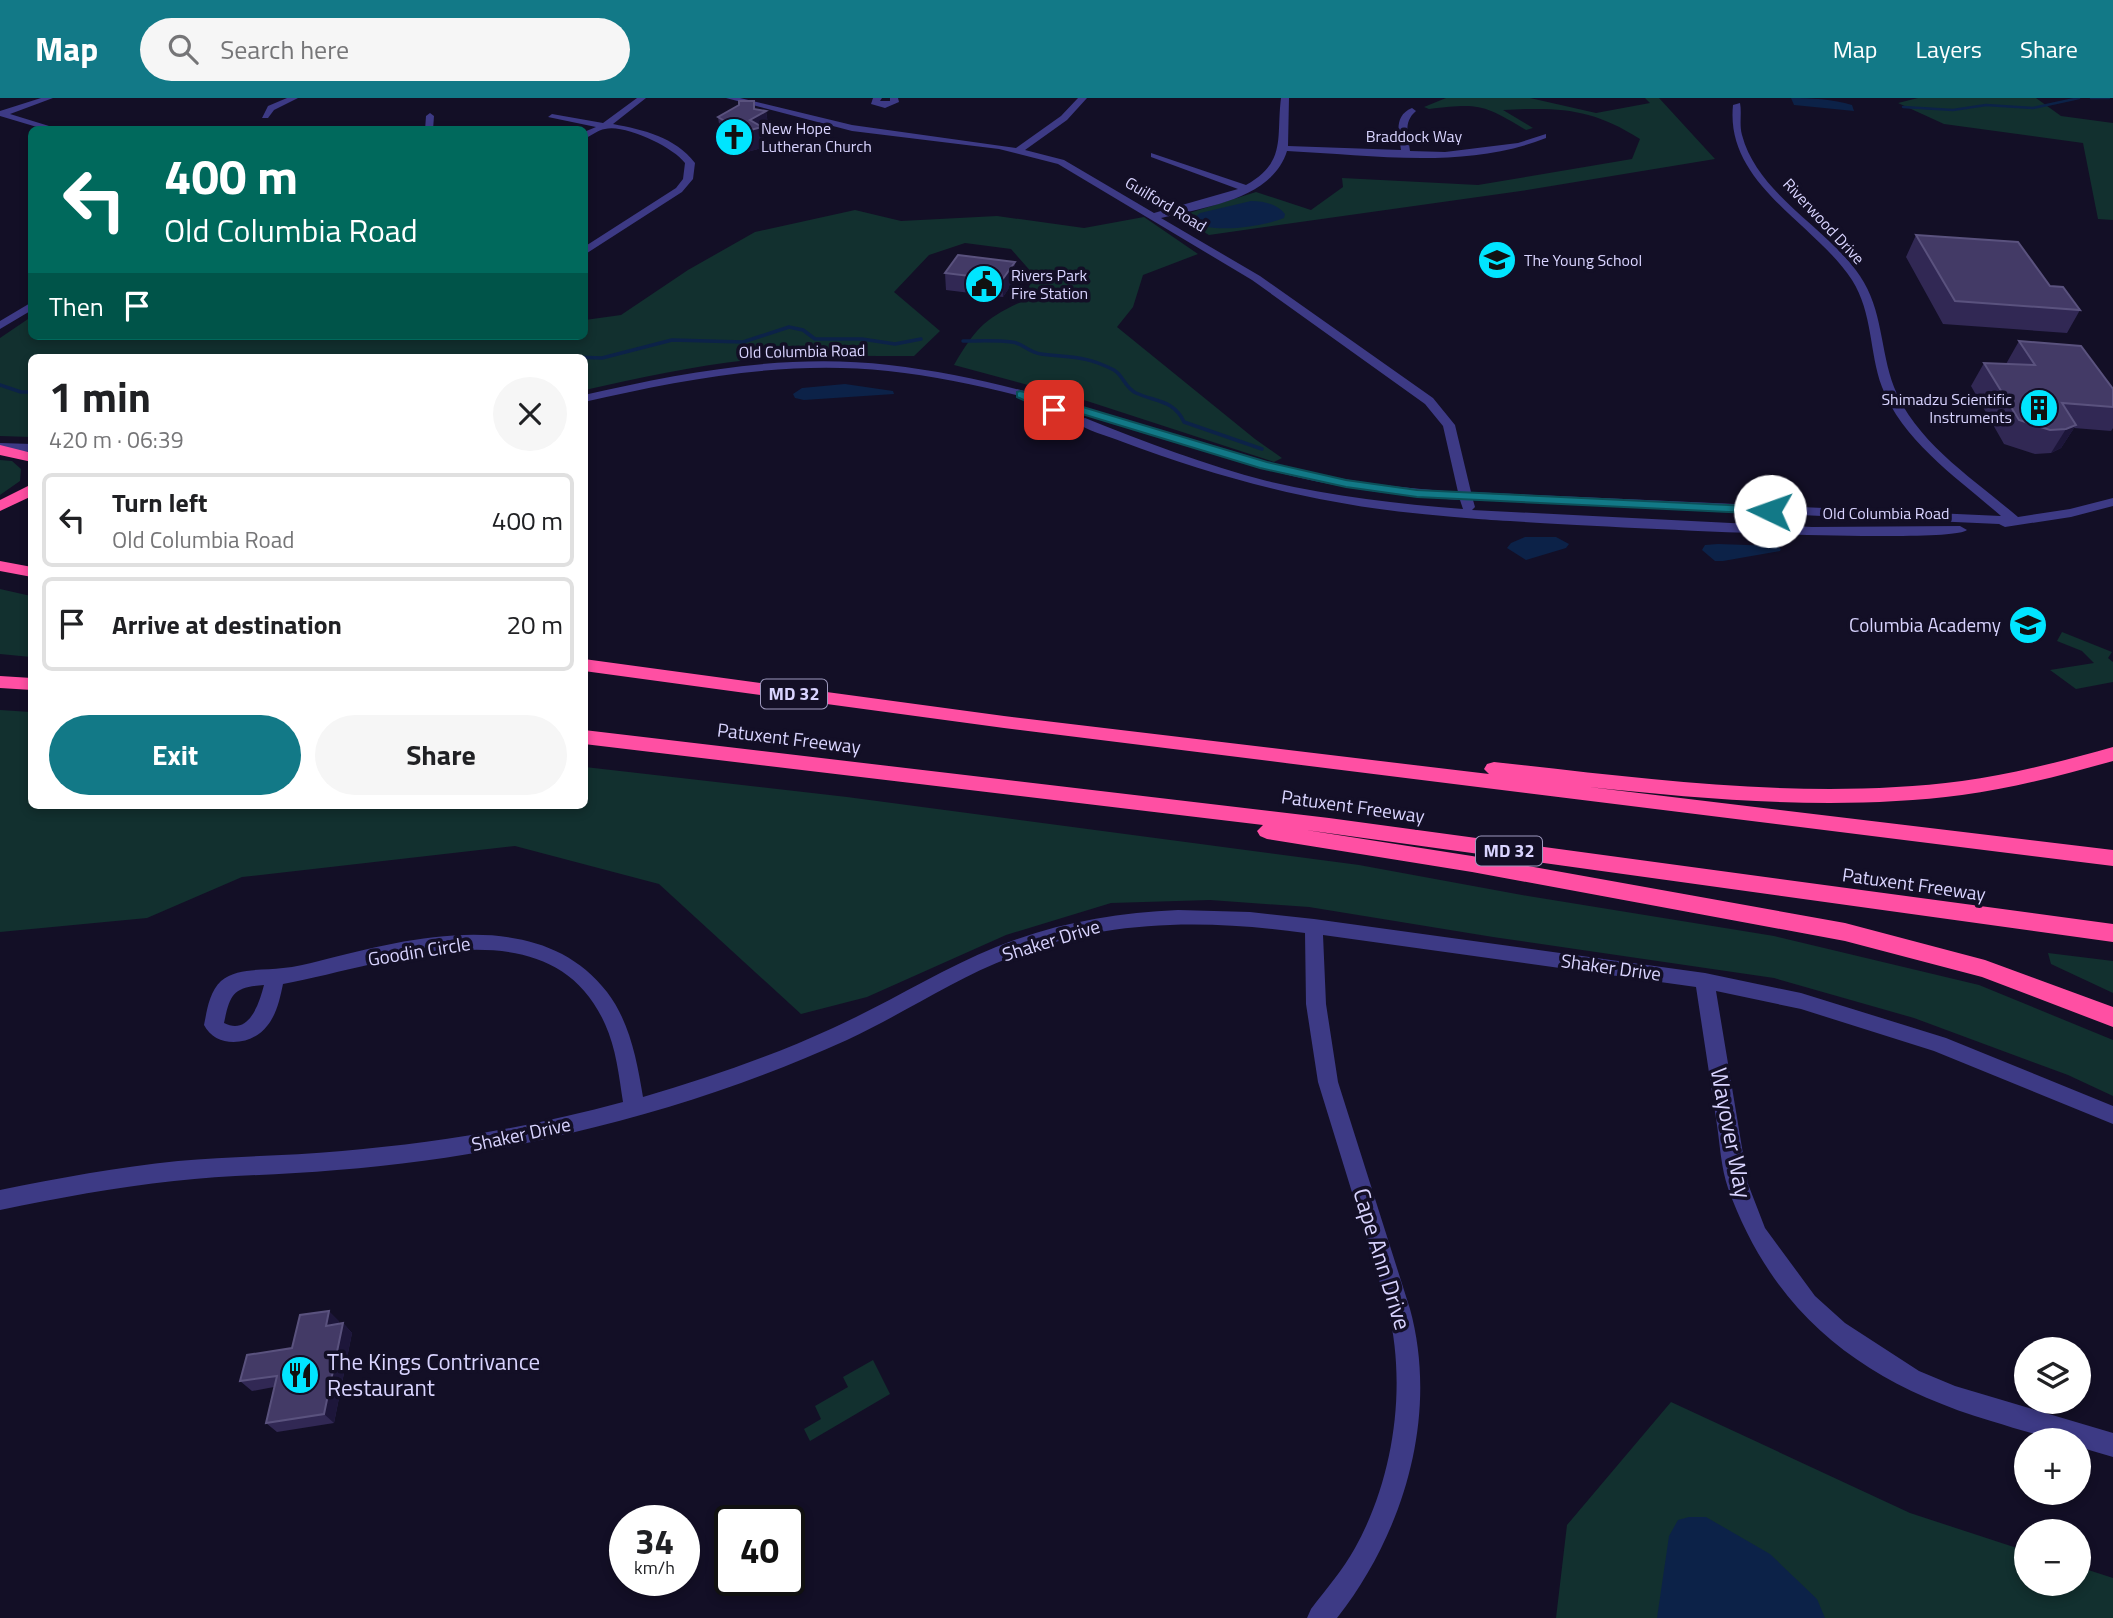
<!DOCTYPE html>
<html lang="en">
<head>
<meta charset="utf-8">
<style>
	body { margin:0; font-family:"Titillium Web",sans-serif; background:#f6f6f6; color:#202124; height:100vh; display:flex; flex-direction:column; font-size:26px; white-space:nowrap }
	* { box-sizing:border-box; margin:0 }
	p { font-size:23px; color:#757577 }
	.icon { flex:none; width:38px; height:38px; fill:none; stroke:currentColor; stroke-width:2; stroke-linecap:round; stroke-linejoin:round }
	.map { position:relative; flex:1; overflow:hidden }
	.side { position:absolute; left:28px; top:256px; width:560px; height:455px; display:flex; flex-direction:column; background:#fff; border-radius:10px; box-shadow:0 4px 10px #0003 }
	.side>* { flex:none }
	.top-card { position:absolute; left:28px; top:28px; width:560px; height:214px; border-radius:10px; box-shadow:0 4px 10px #0003; background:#00695c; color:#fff; overflow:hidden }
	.fabs { position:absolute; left:2014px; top:1239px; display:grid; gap:14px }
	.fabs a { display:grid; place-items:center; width:77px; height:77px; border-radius:50%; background:#fff; box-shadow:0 4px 10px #0003; font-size:35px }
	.speed { position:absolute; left:609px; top:1407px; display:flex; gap:14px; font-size:35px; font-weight:700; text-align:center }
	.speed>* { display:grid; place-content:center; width:91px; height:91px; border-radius:50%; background:#fff; box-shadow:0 4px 10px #0003; line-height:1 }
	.speed small { font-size:18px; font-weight:400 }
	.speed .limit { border:4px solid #111; border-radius:10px; background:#fff; color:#111 }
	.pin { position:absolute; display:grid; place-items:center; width:60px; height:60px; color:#fff; margin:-30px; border-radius:14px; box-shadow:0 4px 10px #0006 }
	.me { position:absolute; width:77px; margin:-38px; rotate:273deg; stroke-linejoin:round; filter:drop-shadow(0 0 5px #0008) }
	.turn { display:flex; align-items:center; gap:24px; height:147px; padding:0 21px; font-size:32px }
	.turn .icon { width:91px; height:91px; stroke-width:2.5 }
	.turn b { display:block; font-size:49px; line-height:60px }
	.then { display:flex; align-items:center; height:66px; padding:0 21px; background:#0003; gap:14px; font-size:26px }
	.round { display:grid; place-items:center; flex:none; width:74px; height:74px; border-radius:37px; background:#f6f6f6 }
	.overview { display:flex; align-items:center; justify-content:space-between; height:119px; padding:0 21px }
	h1 { font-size:42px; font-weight:700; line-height:52px }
	.button { display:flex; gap:14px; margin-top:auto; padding:14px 21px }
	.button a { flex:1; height:80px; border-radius:42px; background:#127987; color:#fff; font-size:28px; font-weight:700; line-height:80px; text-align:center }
	.button a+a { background:#f6f6f6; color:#202124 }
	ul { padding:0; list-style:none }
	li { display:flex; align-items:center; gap:21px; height:94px; margin:0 14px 10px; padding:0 7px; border:4px solid #e0e0e0; border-radius:10px }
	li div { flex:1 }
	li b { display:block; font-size:26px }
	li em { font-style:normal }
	header { display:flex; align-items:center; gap:42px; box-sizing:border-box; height:98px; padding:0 35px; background:#127987; color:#fff }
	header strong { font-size:33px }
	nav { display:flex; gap:38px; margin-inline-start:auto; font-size:24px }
	.search { width:490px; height:63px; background:#f6f6f6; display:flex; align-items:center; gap:18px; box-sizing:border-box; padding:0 24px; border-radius:38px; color:#757577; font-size:26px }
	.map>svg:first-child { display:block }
</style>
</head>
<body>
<header>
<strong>Map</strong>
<div class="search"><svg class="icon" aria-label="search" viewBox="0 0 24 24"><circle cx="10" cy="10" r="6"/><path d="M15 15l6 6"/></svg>Search here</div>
<nav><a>Map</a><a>Layers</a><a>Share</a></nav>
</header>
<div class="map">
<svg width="2113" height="1520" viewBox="0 0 2113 1520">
	<rect width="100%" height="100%" fill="#130f26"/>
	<path fill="#12302f" d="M1446,0h84l66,15 54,-10 -5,-5h14l56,61 -188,31 -318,45 -25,-15 2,-6 70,-22 55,18 32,-23 -1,-9 136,7 154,-26 8,-20c-48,-31 -81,-32 -137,-29l30,18 -7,2c-43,-26 -47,-27 -97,-21l-5,-2z
		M1918,0h118l25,18 52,7v97l-15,-1 -15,-76 -139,-19 -46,-21z
		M855,112l46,11 96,-5 87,12 60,-11 54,37 -55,21 -10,32 -16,20 138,112 27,19 -8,4 -187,-61 -133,-36c22,-37 30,-46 69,-64l11,-26 -23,-26 -46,-6 -36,12 -35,37 46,39 -26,25c-55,0 -111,-2 -166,4 -55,6 -109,18 -163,30l-1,-33h-552l-1,80 -31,-1v-98l31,-21 1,19h552l1,-16 36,-5 67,-45 67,-38z
		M0,362l12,1 9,8 -1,12 -20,14z
		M0,491l31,7v61l-31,-3z
		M2062,534l50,20 -4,6 5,4v20l-37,7 -26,-19 44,-7 -12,-12 -25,-10z
		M0,612l31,2 1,93h552l1,-38 262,30 512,68 169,31 246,40 205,49 134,55v56l-45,-21 -154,-57 -140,-40 -281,-41 -184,-30 -99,-7 -99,3 -105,32 -139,62 -66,17 -142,-130 -144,-38 -273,31 -95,41 -147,14z
		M2048,855l65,8v32l-62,-29z
		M873,1262l17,34 -80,47 -6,-12 17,-10 -6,-13 33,-19 -5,-10z
		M1671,1304l239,111 116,38v33h53v-17l34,11v40h-557l11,-93z"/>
	<path fill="#0c2248" d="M1791,0c20,0 42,1 61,7l2,6 -60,-6z
		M1251,103c13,0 26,3 34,13l-1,4c-19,8 -75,17 -89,3v-4l5,-4z
		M845,286l48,7 1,3 -90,6 -9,-2 -2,-4 9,-6z
		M1525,439h31l13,7 -3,4 -40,12 -19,-12 4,-5z
		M1718,446l58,2 5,3 -1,2 -57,10h-8l-13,-11 3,-5z
		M1689,1419h17l64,37 47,45 8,19h-168l12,-82 9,-16z"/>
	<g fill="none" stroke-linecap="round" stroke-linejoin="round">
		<path stroke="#0c2248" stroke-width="2.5" d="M2091,0h18
			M1903,9l50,3 33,-5 47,3 46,-10"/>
		<path stroke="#0c2248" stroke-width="3.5" d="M963,243c16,0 33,-1 49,1 10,1 18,11 29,12 31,4 43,1 73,16 9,5 11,18 22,23 20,9 38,7 48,29l78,27
			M573,259l29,1 70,-18 71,2 46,-15 14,3 12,9h47l33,5 26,-5
			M0,287l21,7h11"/>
		<path fill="#3d3a85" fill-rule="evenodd" d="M41,0h12l-43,16 52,16h-15l-47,-14v-5z
			M287,0h11l-24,12 -6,8h-6l6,-12z
			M637,0h9l-33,26c31,6 62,13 82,39l-2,16 -11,13 -98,63v-8l92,-59 7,-9 2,-16c-12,-16 -60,-39 -80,-34 -7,1 -14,7 -21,10v-7l12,-5 -48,-10 4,-3 51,9z
			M726,0h14l112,27 164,23 45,-32 17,-18h9l-20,22 -42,30 39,10 90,53 84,-24 -87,-32v-4l95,32c41,-23 30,-47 35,-87h8l-1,48 113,4c-2,-16 -8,-34 11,-42l4,3c-13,11 -8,24 -6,40l35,1 73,-9 28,-9v4c-81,32 -174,17 -259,13 -15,49 -84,56 -126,67l99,58 173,122 22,27 16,67 530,24c-42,-37 -98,-74 -119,-129 -13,-35 -9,-74 -30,-107 -38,-58 -127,-96 -119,-175l7,-2c2,10 -1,21 2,32 16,60 85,92 118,141 23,34 20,74 34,111 21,55 81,93 124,130l52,-8 43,-11v8l-42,11 -66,10 -6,-3 -526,-24 2,7 -3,3 340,17 148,-1 7,4c-20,17 -434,-7 -489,-11 -48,-4 -95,-8 -142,-17 -73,-13 -144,-34 -213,-60 -15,-6 -37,-11 -48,-21l10,-3c60,24 120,47 182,63 65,15 130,23 196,28l-3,-9c-55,-4 -109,-10 -163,-23 -136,-33 -268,-91 -409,-106 -103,-11 -204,8 -304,31v-7c101,-23 202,-42 305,-30 142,16 274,72 411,105 52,13 105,18 158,22l-15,-66 -18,-22 -173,-124 -194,-116 -59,-15 -147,-18z
			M873,0h9l-2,3h10v-3h8l1,4 -14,6 -14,-4z
			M430,15l4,3 -1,14h-8l1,-14z
			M32,204v8l-32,19v-8z
			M0,345l32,1v8l-32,-1z
			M1178,812l72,2 64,7 391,54 96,20 145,45 167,68v18l-179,-73 -133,-42 -85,-18 32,193 17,44 50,68 30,27 74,48 36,15 158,47v24l-34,-10v-7c-31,0 -58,-10 -88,-19 -127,-38 -217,-105 -263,-233 -7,-20 -8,-43 -11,-63 -7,-46 -14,-92 -21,-138l-373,-52 3,69 12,78 72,227c29,106 -6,224 -73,309h-30l4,-9c15,-20 32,-39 44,-61 39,-70 52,-162 33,-239l-70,-227 -12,-78 -1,-71c-99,-14 -200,-14 -294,24 -57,22 -108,57 -164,83 -88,40 -181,71 -276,93 -77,19 -155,31 -234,37 -54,5 -109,5 -163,11 -58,6 -116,17 -174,29v-20c59,-12 118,-23 178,-29 54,-5 109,-5 164,-10 95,-8 189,-24 281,-49 -4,-26 -7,-54 -18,-78 -56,-126 -225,-57 -322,-40 -3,14 -6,30 -16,42 -15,20 -51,23 -63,-1 3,-14 5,-33 17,-44 17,-14 42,-10 62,-13 12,-1 24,-4 36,-7 91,-23 220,-57 288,31 23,30 30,69 36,105 65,-19 129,-41 190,-69 55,-25 107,-58 163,-81 59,-24 119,-34 182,-37zM264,887c-5,19 -15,51 -40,38 6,-29 9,-36 40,-38z"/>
		<path fill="#ff4fa3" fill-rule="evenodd" d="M0,347l32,8v9l-32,-7z
			M32,386v12l-32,15v-11z
			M0,463l32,6v10l-32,-6z
			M584,561l420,57 485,58 -5,-5 3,-5 7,-2c154,17 313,39 468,19 52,-7 101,-20 151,-34v14c-50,14 -99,27 -151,34 -123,16 -250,5 -373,-8l524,63v16l-1109,-138 -420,-57z
			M0,578l32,2v12l-32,-2z
			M584,632l745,88 784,106v18l-807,-112 166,26 373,67 140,37 128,47v20l-131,-50 -137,-36 -373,-69 -205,-33 -7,-3 -3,-5 6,-6 -679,-81z"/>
	</g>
	<path fill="#312854" d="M755,11l11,2 3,20 -6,3 2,13 -18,5 -26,-15 -3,-20z
		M1916,137l134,51 30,24 -13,23 -124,-9 -37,-67z
		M1015,164v17l-12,18 -57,-7 -1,-17z
		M2019,243l94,48v39l-2,3 -37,-3 -13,20 -10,5 -16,1 -31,-10 -33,-58 13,-23 22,1z
		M339,1223l-1,3 5,-1 9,10 -18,90 -57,9 -11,-9 8,-36 -22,4 -12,-10 52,-33z"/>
	<path fill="#1d163a" d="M754,3l3,15 9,-5 3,20 -6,3 2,13 -18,5 -4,-20 11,-23z
		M1015,164v17l-12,18 -1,-17z
		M2076,327l-15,23 -10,5 15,-24z
		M329,1213l10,10 -3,15 -10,-10z
		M343,1225l9,10 -18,90 -10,-9z"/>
	<path fill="#433a66" stroke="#5a527e" stroke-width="2" d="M739,3h15v8l12,2 -16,9 12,7 -19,5 -25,-15 21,-12z
		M1916,137l102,7 32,44 13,1 17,23 -125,-9z
		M958,157l57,7 -13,18 -57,-7z
		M2019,243l62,5 32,43v18l-51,-4 14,22 -10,4 -16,1 -31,-10 -35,-57 51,2z
		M329,1213l-3,15 17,-3 -19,91 -58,9 11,-47 -37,5 7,-26 45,-7 8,-33z"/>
	<path fill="#127987" stroke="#0c4f58" stroke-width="2" d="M1020,293l46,11 201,60 79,18 71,10 353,17 6,4 -6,3 -353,-17 -71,-10 -86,-19 -201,-61 -6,-2 6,5 -9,2 -33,-15v-5z"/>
	<defs>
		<symbol id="church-disc" viewBox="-11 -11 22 22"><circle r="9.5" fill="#00e5ff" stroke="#130f26"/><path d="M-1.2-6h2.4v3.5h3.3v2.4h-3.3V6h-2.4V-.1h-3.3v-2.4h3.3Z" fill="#111"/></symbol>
		<symbol id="school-disc" viewBox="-11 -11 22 22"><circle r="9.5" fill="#00e5ff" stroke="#130f26"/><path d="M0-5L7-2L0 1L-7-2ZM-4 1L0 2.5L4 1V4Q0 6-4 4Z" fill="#111"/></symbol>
		<symbol id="civic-disc" viewBox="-11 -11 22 22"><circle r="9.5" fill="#00e5ff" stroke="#130f26"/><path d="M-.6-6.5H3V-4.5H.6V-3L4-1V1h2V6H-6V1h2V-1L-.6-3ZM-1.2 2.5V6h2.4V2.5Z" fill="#111"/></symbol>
		<symbol id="building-disc" viewBox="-11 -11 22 22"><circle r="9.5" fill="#00e5ff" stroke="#130f26"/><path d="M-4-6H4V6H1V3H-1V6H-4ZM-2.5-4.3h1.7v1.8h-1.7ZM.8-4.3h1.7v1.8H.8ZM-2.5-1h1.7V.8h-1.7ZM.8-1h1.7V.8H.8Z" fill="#111"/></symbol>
		<symbol id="restaurant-disc" viewBox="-11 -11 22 22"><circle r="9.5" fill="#00e5ff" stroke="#130f26"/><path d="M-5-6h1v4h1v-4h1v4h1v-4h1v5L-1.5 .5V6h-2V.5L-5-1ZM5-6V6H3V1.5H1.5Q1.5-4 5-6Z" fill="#111"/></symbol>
	</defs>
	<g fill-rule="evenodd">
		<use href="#church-disc" x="712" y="17" width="44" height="44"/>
		<use href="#school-disc" x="1475" y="140" width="44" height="44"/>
		<use href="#civic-disc" x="962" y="164" width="44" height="44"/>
		<use href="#building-disc" x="2017" y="288" width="44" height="44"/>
		<use href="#school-disc" x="2006" y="505" width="44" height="44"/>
		<use href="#restaurant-disc" x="278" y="1255" width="44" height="44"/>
	</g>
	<g text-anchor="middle" stroke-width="7" stroke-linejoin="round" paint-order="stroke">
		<g font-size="16" fill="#d9d4ff" stroke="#130f26" text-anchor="start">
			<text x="761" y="36">New Hope<tspan x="761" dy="18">Lutheran Church</tspan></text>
			<text x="1524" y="168">The Young School</text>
			<text x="1011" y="183">Rivers Park<tspan x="1011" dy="18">Fire Station</tspan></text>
			<text x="2012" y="307" text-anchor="end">Shimadzu Scientific<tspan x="2012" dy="18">Instruments</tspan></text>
		</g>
		<g font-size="16" fill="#d9d4ff" stroke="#130f26">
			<text x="1414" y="44">Braddock Way</text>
			<text transform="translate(1166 106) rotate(31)" y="6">Guilford Road</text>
			<text transform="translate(1824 123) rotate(47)" y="6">Riverwood Drive</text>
			<text transform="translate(802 253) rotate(-1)" y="6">Old Columbia Road</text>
			<text x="1886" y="421">Old Columbia Road</text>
		</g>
		<g fill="#130f26" stroke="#9e99be" stroke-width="2">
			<rect x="761" y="581.5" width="66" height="29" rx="5"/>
			<rect x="1476" y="738.5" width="66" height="29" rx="5"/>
		</g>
		<g font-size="18" font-weight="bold" fill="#d9d4ff">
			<text x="794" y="602">MD 32</text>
			<text x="1509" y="759">MD 32</text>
		</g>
		<g font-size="19" fill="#d9d4ff" stroke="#130f26" text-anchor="end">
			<text x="2001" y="534">Columbia Academy</text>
		</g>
		<g font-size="19" fill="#d9d4ff" stroke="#130f26">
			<text transform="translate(789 640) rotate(7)" y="7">Patuxent Freeway</text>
			<text transform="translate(1353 708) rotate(8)" y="7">Patuxent Freeway</text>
			<text transform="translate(1914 786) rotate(8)" y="7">Patuxent Freeway</text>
			<text transform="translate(1051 842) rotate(-17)" y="7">Shaker Drive</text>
			<text transform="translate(419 853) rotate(-9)" y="7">Goodin Circle</text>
			<text transform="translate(1611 869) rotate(8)" y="7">Shaker Drive</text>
			<text transform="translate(521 1036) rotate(-12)" y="7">Shaker Drive</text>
		</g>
		<g font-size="23" fill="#d9d4ff" stroke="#130f26">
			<text transform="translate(1731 1035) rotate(79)" y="8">Wayover Way</text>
			<text transform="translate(1382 1161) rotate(73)" y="8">Cape Ann Drive</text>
		</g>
		<g font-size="23" fill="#d9d4ff" stroke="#130f26" text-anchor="start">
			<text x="327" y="1272">The Kings Contrivance<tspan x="327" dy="26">Restaurant</tspan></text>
		</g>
	</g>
</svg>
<div class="fabs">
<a><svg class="icon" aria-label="layers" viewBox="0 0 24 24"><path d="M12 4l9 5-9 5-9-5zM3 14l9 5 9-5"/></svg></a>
<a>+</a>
<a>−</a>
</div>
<div class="speed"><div>34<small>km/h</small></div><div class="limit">40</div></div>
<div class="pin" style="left:1054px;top:312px;background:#d93025"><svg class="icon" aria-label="arrive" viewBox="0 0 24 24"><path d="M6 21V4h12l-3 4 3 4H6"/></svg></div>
<svg class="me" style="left:1770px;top:413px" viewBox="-20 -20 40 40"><circle r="19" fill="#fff"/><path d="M0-13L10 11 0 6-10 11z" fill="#127987"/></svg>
<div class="top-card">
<div class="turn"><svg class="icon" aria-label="left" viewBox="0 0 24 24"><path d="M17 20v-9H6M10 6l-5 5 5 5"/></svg><div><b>400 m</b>Old Columbia Road</div></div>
<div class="then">Then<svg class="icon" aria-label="arrive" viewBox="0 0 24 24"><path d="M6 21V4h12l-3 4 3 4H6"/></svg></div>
</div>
<section class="side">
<div class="overview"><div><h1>1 min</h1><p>420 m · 06:39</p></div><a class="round"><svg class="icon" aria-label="close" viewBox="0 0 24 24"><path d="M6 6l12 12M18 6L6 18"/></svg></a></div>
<ul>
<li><svg class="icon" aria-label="left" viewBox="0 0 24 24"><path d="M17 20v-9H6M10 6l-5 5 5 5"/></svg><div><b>Turn left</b><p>Old Columbia Road</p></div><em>400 m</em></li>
<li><svg class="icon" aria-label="arrive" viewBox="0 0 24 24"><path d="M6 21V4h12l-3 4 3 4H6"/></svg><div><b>Arrive at destination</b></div><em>20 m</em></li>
</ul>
<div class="button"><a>Exit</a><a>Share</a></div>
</section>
</div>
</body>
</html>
